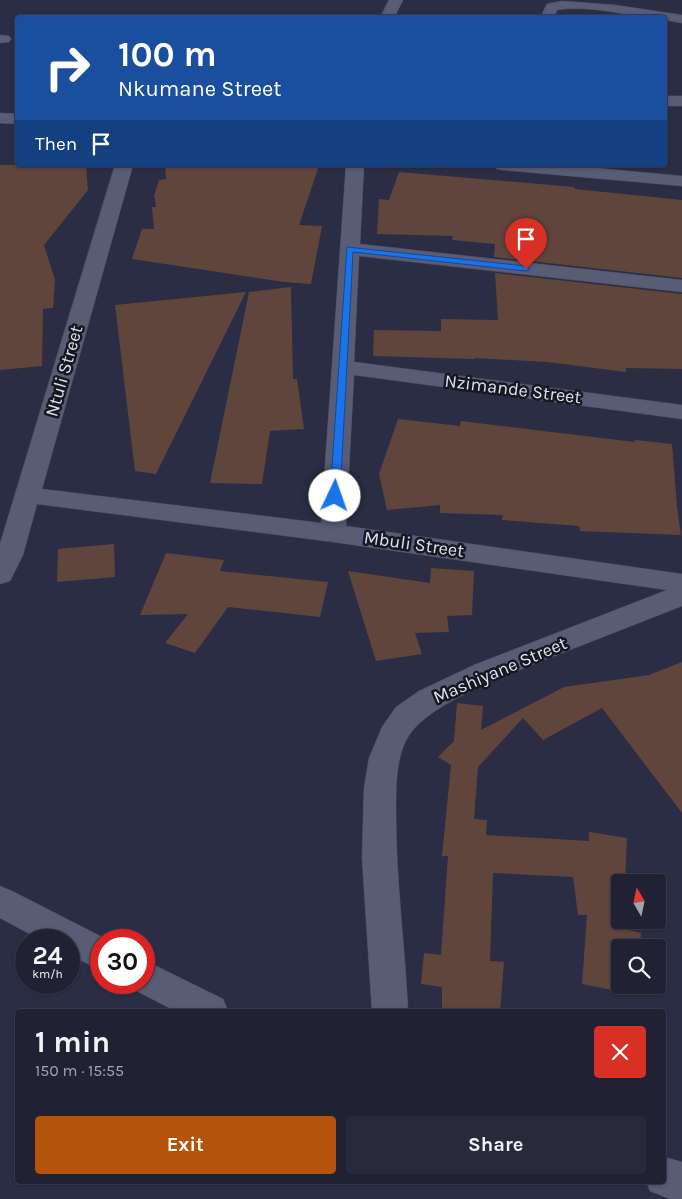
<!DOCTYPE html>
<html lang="en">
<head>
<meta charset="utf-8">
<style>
	body { margin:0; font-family:Karla,sans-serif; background:#282a3b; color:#f1f3f6; height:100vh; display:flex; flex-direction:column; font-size:19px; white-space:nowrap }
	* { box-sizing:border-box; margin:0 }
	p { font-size:16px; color:#a2a4ac }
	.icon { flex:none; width:28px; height:28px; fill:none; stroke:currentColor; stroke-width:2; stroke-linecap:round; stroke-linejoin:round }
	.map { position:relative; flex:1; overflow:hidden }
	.side { position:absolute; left:15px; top:1009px; width:651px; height:175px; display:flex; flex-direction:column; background:#202233; border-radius:5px; box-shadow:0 1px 4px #0004,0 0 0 1px #3d3f4e }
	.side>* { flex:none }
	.hud { position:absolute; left:15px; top:15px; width:652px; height:152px; border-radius:5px; box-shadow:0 1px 4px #0004,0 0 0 1px #3d3f4e; background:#1a4fa0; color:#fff; overflow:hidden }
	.needle { width:32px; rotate:351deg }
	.controls { position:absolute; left:611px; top:874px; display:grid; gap:10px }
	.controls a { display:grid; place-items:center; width:55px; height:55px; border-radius:5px; background:#202233; box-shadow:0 1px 4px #0004,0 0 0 1px #3d3f4e; font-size:25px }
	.speed { position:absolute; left:15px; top:929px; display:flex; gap:10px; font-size:25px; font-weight:700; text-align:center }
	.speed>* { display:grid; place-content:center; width:65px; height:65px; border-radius:50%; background:#202233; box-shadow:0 1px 4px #0004,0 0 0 1px #3d3f4e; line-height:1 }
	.speed small { font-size:12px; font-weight:400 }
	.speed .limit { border:8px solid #d22; background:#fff; color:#111 }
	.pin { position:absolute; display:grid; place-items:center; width:42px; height:42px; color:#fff; margin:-51px -21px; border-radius:50% 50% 50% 0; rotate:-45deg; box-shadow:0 0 5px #0007 }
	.pin .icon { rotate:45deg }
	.me { position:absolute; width:55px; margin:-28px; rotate:3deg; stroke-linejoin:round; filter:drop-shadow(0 0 4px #0008) }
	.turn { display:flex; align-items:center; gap:18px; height:105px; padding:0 20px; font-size:22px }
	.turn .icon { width:65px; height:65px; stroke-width:2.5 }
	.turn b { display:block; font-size:35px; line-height:42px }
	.then { display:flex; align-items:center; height:48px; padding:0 20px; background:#0003; gap:10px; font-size:19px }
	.round { display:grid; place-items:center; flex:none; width:52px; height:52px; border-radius:5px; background:#282a3b }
	.headline { display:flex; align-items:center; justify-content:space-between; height:85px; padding:0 20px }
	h1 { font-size:30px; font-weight:700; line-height:38px }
	.primary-button { display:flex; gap:10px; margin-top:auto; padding:10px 20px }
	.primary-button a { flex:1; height:58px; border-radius:5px; background:#b45309; color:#fff; font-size:20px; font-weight:700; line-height:58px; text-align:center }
	.primary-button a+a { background:#282a3b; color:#f1f3f6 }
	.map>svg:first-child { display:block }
</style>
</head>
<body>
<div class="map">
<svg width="682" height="1199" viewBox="0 0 682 1199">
	<rect width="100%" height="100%" fill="#2b2d44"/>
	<path fill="#60453d" d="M0,165h86l2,25 -44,55 11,35 -2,28 -10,1 -1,57 -42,4z
		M165,165h116l-1,3 39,-2 -20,59 23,1 -11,58 -27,-2 -152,-23 10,-30h12l-2,-22h4l-2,-11 5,-16 7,-1z
		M399,172l175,15 1,2 107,11v78l-188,-21 1,-13 -43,-4 1,-4 -76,-2 2,-35 10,1z
		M495,273l187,21v75l-56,-1v4l-79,-10 -72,-4v1l-102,-3 1,-26 67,1v-12l57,1z
		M291,287l2,92h4l7,50 -34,2 -8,53 -52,-1 39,-191z
		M246,292l-90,182 -21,-3 -20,-166z
		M398,419l62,7 1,-5 174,21v-2l37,4 5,63 4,28 -101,-4 -1,-5 -77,-6 1,-5 -63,-2v-8l-53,5 -8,-36z
		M114,544l1,33 -58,5 1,-33z
		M166,553l58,7 -4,11 108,11 -8,35 -92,-10 -33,46 -30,-10 23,-29 -48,1z
		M431,568l43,3 -2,44 -25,1 2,16 -34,1 7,21 -46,7 -28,-90 82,12z
		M682,662v151l-80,-105 -59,32 -20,-22 -45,49 -4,52 13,1 -1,15 103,6v-9l38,6 -2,44h-5v38h4v9l17,4 -1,15h-20v37h18v10l-56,-11 5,-69h-9l-5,-38 -80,-4 -3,88 14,1 -4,49h-58v-24l-21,-3 3,-31 17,2 7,-99h-6l9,-91 -13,-8 16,-16 3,-38 26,3 -2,24 83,-43 85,-12z"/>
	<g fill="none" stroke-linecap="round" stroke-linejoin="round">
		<defs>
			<path id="minor" d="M389,0h14l-9,18h-14z
				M562,1l53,4 67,10v8l-17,-3v-2c-35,0 -73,-14 -108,-8l-3,8h-14l7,-14z
				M0,35l9,1 2,3 -2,3 -9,1z
				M665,96h17v10h-17z
				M0,113l18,1v10l-18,-1z
				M115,165h18l-91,324 279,34 25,-358h18l-4,79 322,36v12l-323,-36 -5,106 328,43v14l-328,-44 -8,151 336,48v32c-40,16 -80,31 -120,47 -40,17 -132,47 -154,84 -13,22 -12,53 -12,78 0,66 9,131 12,196h-36l-10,-153 2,-70 5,-30 13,-31 14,-20 23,-16 55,-26 193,-75 -334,-48 -296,-38 -14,51 -13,26 -10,3v-40z
				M494,165h69l119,11v10l-179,-16 -6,-1z
				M0,886l12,5 96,49h-7v30l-32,-15v-15h-28l-41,-22z
				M144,960l79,39 5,12h-53l-44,-23 -2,-6h15z
				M664,1157l18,5v37h-12l-20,-8 -4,-10h18z"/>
		</defs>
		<use href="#minor" stroke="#494a5d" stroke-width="1"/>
		<use href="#minor" fill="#585c74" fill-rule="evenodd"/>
	</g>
	<path fill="#1a73e8" stroke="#114b97" d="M347,247l179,19 4,3 -4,2 -173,-19 -13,244 -5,3 -5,-3z"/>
	<g text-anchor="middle" stroke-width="5" stroke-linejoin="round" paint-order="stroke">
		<g font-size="18" fill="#dfe2f0" stroke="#151721">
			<text transform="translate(64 371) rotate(-74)" y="6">Ntuli Street</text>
			<text transform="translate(513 389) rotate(7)" y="6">Nzimande Street</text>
			<text transform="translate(414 544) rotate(8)" y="6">Mbuli Street</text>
			<text transform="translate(500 670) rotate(-23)" y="6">Mashiyane Street</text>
		</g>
	</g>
</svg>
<div class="controls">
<a><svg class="needle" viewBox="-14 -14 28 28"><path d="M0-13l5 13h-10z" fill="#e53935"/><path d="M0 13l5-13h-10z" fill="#a2a4ac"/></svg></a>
<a><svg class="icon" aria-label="search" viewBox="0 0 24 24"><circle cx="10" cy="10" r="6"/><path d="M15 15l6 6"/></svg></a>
</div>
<div class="speed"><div>24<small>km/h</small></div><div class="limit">30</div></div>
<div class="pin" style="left:526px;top:269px;background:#d93025"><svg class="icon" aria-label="arrive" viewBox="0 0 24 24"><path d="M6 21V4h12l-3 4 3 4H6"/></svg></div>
<svg class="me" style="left:335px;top:496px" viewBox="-20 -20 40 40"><circle r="19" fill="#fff"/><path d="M0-13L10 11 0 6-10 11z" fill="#1a73e8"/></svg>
<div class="hud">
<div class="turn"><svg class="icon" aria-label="right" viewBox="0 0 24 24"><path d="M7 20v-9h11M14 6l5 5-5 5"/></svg><div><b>100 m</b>Nkumane Street</div></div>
<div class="then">Then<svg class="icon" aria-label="arrive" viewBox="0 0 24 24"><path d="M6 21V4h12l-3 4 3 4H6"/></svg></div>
</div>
<section class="side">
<div class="headline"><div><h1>1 min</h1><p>150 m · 15:55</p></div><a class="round" style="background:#d93025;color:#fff"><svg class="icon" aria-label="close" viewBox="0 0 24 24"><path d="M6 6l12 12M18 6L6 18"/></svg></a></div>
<div class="primary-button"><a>Exit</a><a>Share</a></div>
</section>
</div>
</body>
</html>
